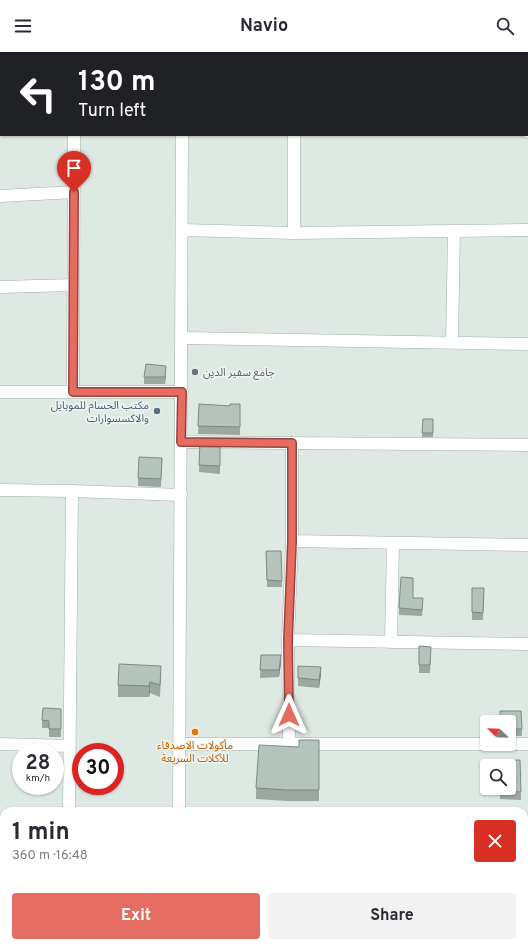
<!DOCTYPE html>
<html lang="en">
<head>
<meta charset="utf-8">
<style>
	body { margin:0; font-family:Overpass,"Noto Sans Arabic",sans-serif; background:#f2f2f3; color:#2b2b33; height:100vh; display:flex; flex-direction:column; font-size:15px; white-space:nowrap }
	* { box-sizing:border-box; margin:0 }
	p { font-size:13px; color:#7c7c81 }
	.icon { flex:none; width:22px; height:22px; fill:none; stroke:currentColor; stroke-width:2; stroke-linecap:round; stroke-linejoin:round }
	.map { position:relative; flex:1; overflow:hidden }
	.panel { position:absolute; left:0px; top:755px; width:528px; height:140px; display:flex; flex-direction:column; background:#fff; border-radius:12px 12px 0 0; box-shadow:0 1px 3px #0004 }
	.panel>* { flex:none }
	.banner { position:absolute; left:0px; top:0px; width:528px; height:84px; box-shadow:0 1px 3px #0004; background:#202124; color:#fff; overflow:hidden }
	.needle { width:26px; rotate:293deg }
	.tools { position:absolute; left:480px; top:663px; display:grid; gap:8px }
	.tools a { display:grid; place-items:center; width:36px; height:36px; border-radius:4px; background:#fff; box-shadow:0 1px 3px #0004; font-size:20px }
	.speed { position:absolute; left:12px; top:691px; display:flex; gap:8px; font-size:20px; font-weight:700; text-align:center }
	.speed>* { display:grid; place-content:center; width:52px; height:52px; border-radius:50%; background:#fff; box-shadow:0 1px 3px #0004; line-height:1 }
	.speed small { font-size:10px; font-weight:400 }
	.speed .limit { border:6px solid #d22; background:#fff; color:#111 }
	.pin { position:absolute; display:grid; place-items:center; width:34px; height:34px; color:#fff; margin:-41px -17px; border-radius:50% 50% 50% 0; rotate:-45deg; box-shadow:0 0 4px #0007 }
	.pin .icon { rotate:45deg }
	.me { position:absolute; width:44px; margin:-22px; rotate:0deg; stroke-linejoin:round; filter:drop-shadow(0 0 3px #0008) }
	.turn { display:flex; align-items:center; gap:14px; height:84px; padding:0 12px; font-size:18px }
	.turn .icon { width:52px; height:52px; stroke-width:2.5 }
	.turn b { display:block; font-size:28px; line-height:34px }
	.round { display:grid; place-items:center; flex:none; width:42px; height:42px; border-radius:4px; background:#f2f2f3 }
	.head { display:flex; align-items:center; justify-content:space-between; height:68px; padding:0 12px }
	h1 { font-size:24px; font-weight:700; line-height:30px }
	.button { display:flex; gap:8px; margin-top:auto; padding:8px 12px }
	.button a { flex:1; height:46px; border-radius:4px; background:#e46c61; color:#fff; font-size:16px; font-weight:700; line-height:46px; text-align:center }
	.button a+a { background:#f2f2f3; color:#2b2b33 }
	header { display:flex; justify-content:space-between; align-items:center; height:52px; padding:0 12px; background:#fff; font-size:18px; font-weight:700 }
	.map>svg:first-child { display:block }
</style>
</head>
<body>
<header><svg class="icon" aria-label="menu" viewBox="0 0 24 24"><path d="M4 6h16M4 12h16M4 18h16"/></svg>Navio<svg class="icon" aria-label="search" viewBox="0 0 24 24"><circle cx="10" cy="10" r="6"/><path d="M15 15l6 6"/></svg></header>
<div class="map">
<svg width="528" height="895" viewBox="0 0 528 895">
	<rect width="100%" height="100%" fill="#dfe9e3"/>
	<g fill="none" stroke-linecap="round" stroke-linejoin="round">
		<defs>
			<path id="minor" d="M293,0v1
				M395,1v-1
				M0,34h1
				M527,80h1
				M0,144l74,-4
				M183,178l111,3 234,-3
				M294,181v-98
				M0,235l73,-2
				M182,286l346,6
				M452,290l2,-111
				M0,340h182
				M73,340l1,-257
				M181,390l347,3
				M0,438l72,1 109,4
				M292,489l236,4
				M288,588l240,4
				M391,590l2,-99
				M0,692l69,2
				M180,692h348
				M289,692l-1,-104 4,-99v-98
				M69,759l3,-320
				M0,804l4,1
				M524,808h4
				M0,870h4
				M524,875h4
				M279,891v4
				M372,891v4
				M182,895v-4"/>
			<path id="tertiary" d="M182,1v-1
				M179,759l3,-676"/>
			<path id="secondary" d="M0,825h4
				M524,831h4
				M0,848h4
				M524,853h4"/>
		</defs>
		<use href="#minor" stroke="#a3b0a9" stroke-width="13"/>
		<use href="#tertiary" stroke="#a3b0a9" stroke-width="13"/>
		<use href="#secondary" stroke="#9fb3a9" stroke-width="13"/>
		<use href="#minor" stroke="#fff" stroke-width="12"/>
		<use href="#tertiary" stroke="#fff" stroke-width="12"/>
		<use href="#secondary" stroke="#fff" stroke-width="12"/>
	</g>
	<path fill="#9ba8a1" d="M166,321l-1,11h-21v-7z
		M199,352l31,2 10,-2v31l-42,-1z
		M423,367h10v18h-11z
		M200,390h20v32l-21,-2z
		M162,406l-1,29 -23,-1v-8z
		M266,499h15l1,36h-15z
		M472,536h12l-1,32h-11z
		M413,546l10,6 -1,12 -23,-1v-7z
		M419,594l12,9 -1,18h-11z
		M261,603l20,8 -2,14 -19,1z
		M298,614l23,9 -2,13 -21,-2z
		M161,625l-1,20 -10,-4 -1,4h-31v-12z
		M61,657v28h-12v-9h-7v-8z
		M509,670l13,7v7h-13z
		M319,688v61h-32l-31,-2v-11l43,-41z
		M520,708l1,40 -21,-1v-11z"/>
	<path fill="#7e8883" d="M166,314v7l-1,11v-7z
		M281,603v8l-2,14v-7z
		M321,615v8l-2,13v-8z
		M150,630v11l-1,4v-11z"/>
	<path fill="#b4c3bb" stroke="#7e8883" d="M146,312l20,2 -1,11h-21z
		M199,352l31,2v-2h10v23l-42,-1z
		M423,367h10v14h-11z
		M200,390h20v24l-21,-1z
		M139,405l23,1 -1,21 -23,-1z
		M266,499h15l1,30 -15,-1z
		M401,525l12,1v20h10l-1,12 -23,-2z
		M472,536h12l-1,25 -11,-1z
		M419,594l12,1 -1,18h-11z
		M261,603h20l-2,15h-19z
		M119,612l42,2 -1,19 -10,-3 -1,4 -31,-1z
		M298,614l23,1 -2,13 -21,-2z
		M43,656l18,1v20h-12v-8l-7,-1z
		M500,659h21l1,18h-13v-7h-9z
		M299,688h20v50h-32l-31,-2 3,-43 40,2z
		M520,708l1,32 -21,-1v-3h9v-22h-8v-5z"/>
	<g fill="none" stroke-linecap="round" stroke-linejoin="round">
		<defs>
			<path id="route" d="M74,140l-1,200h109l-1,50 111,1v98l-4,99 1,75"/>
		</defs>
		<use href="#route" stroke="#94463f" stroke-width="10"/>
		<use href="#route" stroke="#e46c61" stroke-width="7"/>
	</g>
	<circle fill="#6b7280" stroke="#eff6f1" stroke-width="1.5" cx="195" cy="320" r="4"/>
	<circle fill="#5c6f8a" stroke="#eff6f1" stroke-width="1.5" cx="157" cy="359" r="4"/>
	<circle fill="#e8710a" stroke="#eff6f1" stroke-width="1.5" cx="195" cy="680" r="4"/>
	<g text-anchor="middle" stroke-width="3" stroke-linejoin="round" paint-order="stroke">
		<g font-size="11" fill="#5b616d" stroke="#eff6f1" text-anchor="start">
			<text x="203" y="324">جامع سفير الدين</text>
		</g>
		<g font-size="11" fill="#4e5e75" stroke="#eff6f1" text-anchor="end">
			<text x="149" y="357">مكتب الحسام للموبايل<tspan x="149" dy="13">والاكسسوارات</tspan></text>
		</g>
		<g font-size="11" fill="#c56008" stroke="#eff6f1">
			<text x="195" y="697">مأكولات الاصدقاء<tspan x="195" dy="13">للأكلات السريعة</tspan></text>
		</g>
	</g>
</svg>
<div class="tools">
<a><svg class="needle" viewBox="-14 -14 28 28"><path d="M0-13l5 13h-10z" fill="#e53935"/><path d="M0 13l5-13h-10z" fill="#7c7c81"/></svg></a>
<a><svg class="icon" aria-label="search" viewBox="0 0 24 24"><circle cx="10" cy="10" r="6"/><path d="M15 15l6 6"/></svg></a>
</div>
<div class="speed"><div>28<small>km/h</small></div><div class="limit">30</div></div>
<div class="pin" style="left:74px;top:140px;background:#d93025"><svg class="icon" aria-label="arrive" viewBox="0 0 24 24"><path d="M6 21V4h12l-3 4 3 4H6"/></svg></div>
<svg class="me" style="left:289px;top:663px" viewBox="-20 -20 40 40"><path d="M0-17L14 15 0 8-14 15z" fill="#e46c61" stroke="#fff" stroke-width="4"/></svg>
<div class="banner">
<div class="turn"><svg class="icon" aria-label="left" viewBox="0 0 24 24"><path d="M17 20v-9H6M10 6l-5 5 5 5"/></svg><div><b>130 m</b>Turn left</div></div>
</div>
<section class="panel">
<div class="head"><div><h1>1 min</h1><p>360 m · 16:48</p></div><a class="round" style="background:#d93025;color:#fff"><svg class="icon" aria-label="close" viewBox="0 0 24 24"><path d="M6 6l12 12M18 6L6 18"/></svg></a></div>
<div class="button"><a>Exit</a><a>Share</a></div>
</section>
</div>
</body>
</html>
